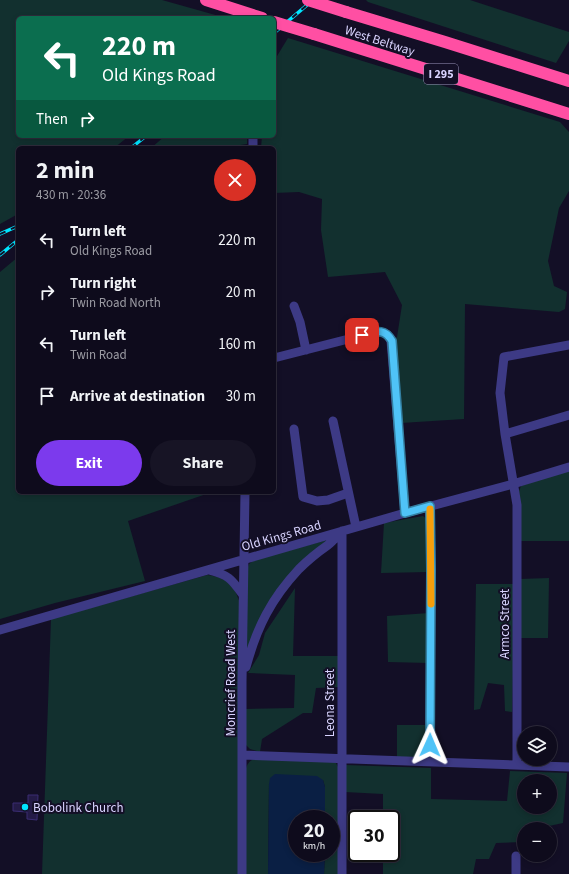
<!DOCTYPE html>
<html lang="en">
<head>
<meta charset="utf-8">
<style>
	body { margin:0; font-family:"Source Sans 3",sans-serif; background:#171425; color:#f1f3f6; height:100vh; display:flex; flex-direction:column; font-size:15px; white-space:nowrap }
	* { box-sizing:border-box; margin:0 }
	p { font-size:13px; color:#9b9ba3 }
	.icon { flex:none; width:22px; height:22px; fill:none; stroke:currentColor; stroke-width:2; stroke-linecap:round; stroke-linejoin:round }
	.map { position:relative; flex:1; overflow:hidden }
	.drawer { position:absolute; left:16px; top:146px; width:260px; height:348px; display:flex; flex-direction:column; background:#0e0b1c; border-radius:6px; box-shadow:0 2px 6px #0003,0 0 0 1px #2e2b3b }
	.drawer>* { flex:none }
	.guide { position:absolute; left:16px; top:16px; width:260px; height:122px; border-radius:6px; box-shadow:0 2px 6px #0003,0 0 0 1px #2e2b3b; background:#0b6e4f; color:#fff; overflow:hidden }
	.controls { position:absolute; left:517px; top:726px; display:grid; gap:8px }
	.controls a { display:grid; place-items:center; width:40px; height:40px; border-radius:50%; background:#0e0b1c; box-shadow:0 2px 6px #0003,0 0 0 1px #2e2b3b; font-size:20px }
	.speed { position:absolute; left:288px; top:810px; display:flex; gap:8px; font-size:20px; font-weight:700; text-align:center }
	.speed>* { display:grid; place-content:center; width:52px; height:52px; border-radius:50%; background:#0e0b1c; box-shadow:0 2px 6px #0003,0 0 0 1px #2e2b3b; line-height:1 }
	.speed small { font-size:10px; font-weight:400 }
	.speed .limit { border:2px solid #111; border-radius:6px; background:#fff; color:#111 }
	.pin { position:absolute; display:grid; place-items:center; width:34px; height:34px; color:#fff; margin:-17px; border-radius:8px; box-shadow:0 2px 6px #0006 }
	.me { position:absolute; width:44px; margin:-22px; rotate:1deg; stroke-linejoin:round; filter:drop-shadow(0 0 3px #0008) }
	.turn { display:flex; align-items:center; gap:14px; height:84px; padding:0 20px; font-size:18px }
	.turn .icon { width:52px; height:52px; stroke-width:2.5 }
	.turn b { display:block; font-size:28px; line-height:34px }
	.then { display:flex; align-items:center; height:38px; padding:0 20px; background:#0003; gap:8px; font-size:15px }
	.round { display:grid; place-items:center; flex:none; width:42px; height:42px; border-radius:21px; background:#171425 }
	.summary { display:flex; align-items:center; justify-content:space-between; height:68px; padding:0 20px }
	h1 { font-size:24px; font-weight:700; line-height:30px }
	.primary-button { display:flex; gap:8px; margin-top:auto; padding:8px 20px }
	.primary-button a { flex:1; height:46px; border-radius:24px; background:#7c3aed; color:#fff; font-size:16px; font-weight:700; line-height:46px; text-align:center }
	.primary-button a+a { background:#171425; color:#f1f3f6 }
	ul { padding:0; list-style:none }
	li { display:flex; align-items:center; gap:12px; height:52px; padding:0 20px }
	li div { flex:1 }
	li b { display:block; font-size:15px }
	li em { font-style:normal }
	.map>svg:first-child { display:block }
</style>
</head>
<body>
<div class="map">
<svg width="569" height="874" viewBox="0 0 569 874">
	<rect width="100%" height="100%" fill="#130f26"/>
	<path fill="#12302f" fill-rule="evenodd" d="M0,0h162l64,18h-208v118h111l-15,12h-96v66l-18,10z
		M366,0h104l99,32v9l-13,22 -188,-61z
		M288,38l272,84 9,10v59l-10,17 -11,53 6,25 13,6 -2,17 -6,3 -94,-8 -1,115 -63,4 -7,-84 3,-2 5,-32 -17,-33 -57,5 -7,-47 1,-31 -23,-7 -25,1v-45h-13l1,-12h12v-75z
		M165,136h82v8l-26,4h-70z
		M18,257v235h194l-84,29 17,60 -90,22 -55,16v-347z
		M569,470v71h-49l-1,-50 2,-5z
		M423,516l5,4v52l-47,1 3,-50z
		M327,540l1,1 -31,26 -51,85 1,-83 2,-5 5,-4z
		M207,575c11,1 22,5 28,16 2,3 3,8 5,12l-2,271h-196l9,-255z
		M549,578l-1,60h-29l1,-59z
		M476,584h39l-3,128 -7,-1 -1,-26 -16,-2 -8,26 -6,1z
		M295,588l-2,68h47l-1,31 -23,1 -4,25h-9l-41,26 -2,13 -10,-3 -4,-4v-36l48,-1 1,-33 -47,-2 11,-18 6,-22z
		M429,613v50l-41,-1 -1,-46z
		M397,725h29l-1,24 -8,9 -20,-1z
		M257,758l75,3 4,2 3,6v105h-15l1,-21h6v-34h-6v-32l-2,-7 -54,4 -1,90h-22v-106c2,-6 5,-8 11,-10z
		M346,765l85,3v31l76,2 3,-30 57,2 -4,50 -28,6h-11v13l-28,1 -7,16h-13l-3,15h-90v-21h8v-34h-8v-25l-38,-2zM524,781h26v26h-26z"/>
	<path fill="#0a1f44" d="M275,774l42,2 6,4 2,7v32h-28v34h28l-1,21h-56l1,-90 1,-6z"/>
	<path fill="#241b47" stroke="#3b2d73" d="M28,795h10l-1,25 -10,-1v-7l-14,-1v-8h15z"/>
	<g fill="none" stroke-linecap="round" stroke-linejoin="round">
		<path stroke="#3d3a85" stroke-width="9" d="M253,148v-12
			M294,306l6,16 6,28
			M274,358l102,-26c9,0 11,1 15,9l14,172
			M333,421l23,106
			M294,429l9,68 14,4 11,-1 20,-7
			M505,434l64,-19
			M209,570c19,5 22,8 34,25
			M0,630l405,-117 108,-29 56,-17
			M246,667c11,-40 25,-68 53,-98 9,-9 19,-17 29,-24 5,-4 9,-9 13,-13
			M243,755l326,12
			M430,761l1,-191 -1,-64
			M517,764v-259l-12,-71 -5,-41 4,-36 65,-12
			M242,874v-192l3,-190
			M342,874v-343
			M516,874v-18"/>
		<path stroke="#ff4fa3" stroke-width="12" d="M206,0l56,18
			M346,12l99,30 124,39
			M314,34l255,80"/>
		<defs>
			<path id="rail" d="M274,33l39,-33
				M131,148l15,-12
				M0,234l18,-8
				M0,255l18,-15"/>
		</defs>
		<use href="#rail" stroke="#00e5ff" stroke-width="3.5"/>
		<use href="#rail" stroke="#130f26" stroke-width="2" stroke-dasharray="6" stroke-linecap="butt"/>
		<path stroke="#ff4fa3" stroke-width="12" d="M308,0l38,12
			M274,22l40,12"/>
	</g>
	<g fill="none" stroke-linecap="round" stroke-linejoin="round">
		<defs>
			<path id="route" d="M362,335c13,-3 22,-8 30,6l13,172 25,-7 1,64 -1,175"/>
		</defs>
		<use href="#route" stroke="#337fa1" stroke-width="10"/>
		<use href="#route" stroke="#4fc3f7" stroke-width="7"/>
		<path stroke="#f59e0b" stroke-width="7" d="M430,509l1,95"/>
	</g>
	<circle fill="#00e5ff" stroke="#130f26" stroke-width="1.5" cx="25" cy="807" r="4"/>
	<g text-anchor="middle" stroke-width="4" stroke-linejoin="round" paint-order="stroke">
		<rect fill="#130f26" stroke="#9e99be" stroke-width="1" x="424" y="64" width="34" height="20" rx="3"/>
		<g font-size="12" font-weight="bold" fill="#d9d4ff">
			<text x="441" y="78">I 295</text>
		</g>
		<g font-size="13" fill="#d9d4ff" stroke="#130f26">
			<text transform="translate(380 40) rotate(18)" y="5">West Beltway</text>
			<text transform="translate(281 535) rotate(-16)" y="5">Old Kings Road</text>
			<text transform="translate(504 624) rotate(-90)" y="5">Armco Street</text>
			<text transform="translate(230 683) rotate(-90)" y="5">Moncrief Road West</text>
			<text transform="translate(329 703) rotate(-90)" y="5">Leona Street</text>
		</g>
		<g font-size="13" fill="#d9d4ff" stroke="#130f26" text-anchor="start">
			<text x="33" y="812">Bobolink Church</text>
		</g>
	</g>
</svg>
<div class="controls">
<a><svg class="icon" aria-label="layers" viewBox="0 0 24 24"><path d="M12 4l9 5-9 5-9-5zM3 14l9 5 9-5"/></svg></a>
<a>+</a>
<a>−</a>
</div>
<div class="speed"><div>20<small>km/h</small></div><div class="limit">30</div></div>
<div class="pin" style="left:362px;top:335px;background:#d93025"><svg class="icon" aria-label="arrive" viewBox="0 0 24 24"><path d="M6 21V4h12l-3 4 3 4H6"/></svg></div>
<svg class="me" style="left:430px;top:745px" viewBox="-20 -20 40 40"><path d="M0-17L14 15 0 8-14 15z" fill="#4fc3f7" stroke="#fff" stroke-width="4"/></svg>
<div class="guide">
<div class="turn"><svg class="icon" aria-label="left" viewBox="0 0 24 24"><path d="M17 20v-9H6M10 6l-5 5 5 5"/></svg><div><b>220 m</b>Old Kings Road</div></div>
<div class="then">Then<svg class="icon" aria-label="right" viewBox="0 0 24 24"><path d="M7 20v-9h11M14 6l5 5-5 5"/></svg></div>
</div>
<section class="drawer">
<div class="summary"><div><h1>2 min</h1><p>430 m · 20:36</p></div><a class="round" style="background:#d93025;color:#fff"><svg class="icon" aria-label="close" viewBox="0 0 24 24"><path d="M6 6l12 12M18 6L6 18"/></svg></a></div>
<ul>
<li><svg class="icon" aria-label="left" viewBox="0 0 24 24"><path d="M17 20v-9H6M10 6l-5 5 5 5"/></svg><div><b>Turn left</b><p>Old Kings Road</p></div><em>220 m</em></li>
<li><svg class="icon" aria-label="right" viewBox="0 0 24 24"><path d="M7 20v-9h11M14 6l5 5-5 5"/></svg><div><b>Turn right</b><p>Twin Road North</p></div><em>20 m</em></li>
<li><svg class="icon" aria-label="left" viewBox="0 0 24 24"><path d="M17 20v-9H6M10 6l-5 5 5 5"/></svg><div><b>Turn left</b><p>Twin Road</p></div><em>160 m</em></li>
<li><svg class="icon" aria-label="arrive" viewBox="0 0 24 24"><path d="M6 21V4h12l-3 4 3 4H6"/></svg><div><b>Arrive at destination</b></div><em>30 m</em></li>
</ul>
<div class="primary-button"><a>Exit</a><a>Share</a></div>
</section>
</div>
</body>
</html>
